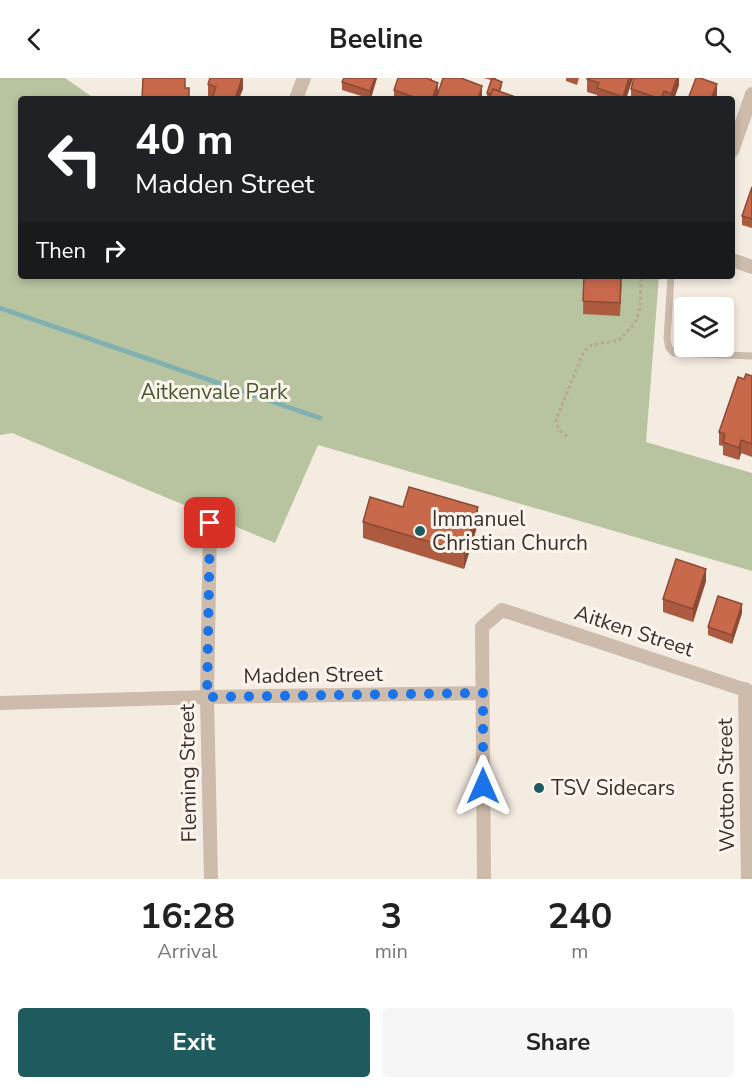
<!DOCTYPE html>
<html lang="en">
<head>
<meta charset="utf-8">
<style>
	body { margin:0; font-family:"Nunito Sans",sans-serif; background:#f6f6f6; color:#222; height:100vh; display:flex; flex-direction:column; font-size:22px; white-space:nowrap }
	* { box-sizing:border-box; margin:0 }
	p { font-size:20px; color:#767676 }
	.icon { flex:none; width:33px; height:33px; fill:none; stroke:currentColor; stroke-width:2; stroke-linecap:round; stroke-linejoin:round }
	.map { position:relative; height:801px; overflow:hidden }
	.panel { display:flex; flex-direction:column; background:#fff; flex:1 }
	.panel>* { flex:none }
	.hud { position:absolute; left:18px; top:18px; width:717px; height:183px; border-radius:6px; box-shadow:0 3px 9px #0003; background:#202124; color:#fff; overflow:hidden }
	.tools { position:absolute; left:674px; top:219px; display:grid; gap:12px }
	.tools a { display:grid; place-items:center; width:60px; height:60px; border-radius:6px; background:#fff; box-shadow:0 3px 9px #0003; font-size:30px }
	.pin { position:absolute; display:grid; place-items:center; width:51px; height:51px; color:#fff; margin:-26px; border-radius:12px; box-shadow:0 3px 9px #0006 }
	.me { position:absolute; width:66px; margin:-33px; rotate:0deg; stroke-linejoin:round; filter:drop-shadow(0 0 4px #0008) }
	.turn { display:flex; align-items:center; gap:21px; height:126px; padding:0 18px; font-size:27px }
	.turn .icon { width:78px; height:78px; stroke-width:2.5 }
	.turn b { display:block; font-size:42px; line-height:51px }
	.then { display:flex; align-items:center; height:57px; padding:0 18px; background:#0003; gap:12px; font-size:22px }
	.eta { display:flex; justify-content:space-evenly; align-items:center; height:102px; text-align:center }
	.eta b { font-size:36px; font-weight:700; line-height:42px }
	.button { display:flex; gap:12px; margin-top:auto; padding:12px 18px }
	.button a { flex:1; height:69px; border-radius:6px; background:#1f5a5e; color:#fff; font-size:24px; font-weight:700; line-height:69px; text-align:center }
	.button a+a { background:#f6f6f6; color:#222 }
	header { display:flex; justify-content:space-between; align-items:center; height:78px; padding:0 18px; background:#fff; font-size:27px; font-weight:700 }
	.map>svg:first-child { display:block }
</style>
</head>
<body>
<header><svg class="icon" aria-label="back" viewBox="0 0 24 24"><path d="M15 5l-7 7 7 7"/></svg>Beeline<svg class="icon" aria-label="search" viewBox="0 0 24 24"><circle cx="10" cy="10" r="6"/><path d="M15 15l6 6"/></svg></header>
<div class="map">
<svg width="752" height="801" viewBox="0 0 752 801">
	<rect width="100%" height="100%" fill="#f4ebe1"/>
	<path fill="#b8c4a0" d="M0,0h65l30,21h-74v177h638l-13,166 106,31v98l-434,-126 -43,98 -263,-110 -12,2z"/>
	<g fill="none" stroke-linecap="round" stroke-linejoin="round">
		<path stroke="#7fb0b2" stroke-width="4.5" d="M0,230l320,110"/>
		<path stroke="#b9a596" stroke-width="3" stroke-dasharray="3 3" stroke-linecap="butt" d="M567,358c-7,-4 -10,-8 -11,-16l28,-69 8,-6 27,-5 16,-17 5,-14 1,-33"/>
		<path stroke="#cdbbac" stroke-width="7" d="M671,198l-4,63 2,9 5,5 78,3"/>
		<path stroke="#cdbbac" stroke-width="14" d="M299,21l-2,-3 7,-18
			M732,73l20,-57
			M732,182l20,7
			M210,445l-3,174 4,182
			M745,611l3,190
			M0,625l207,-6 276,-4
			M484,801l-2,-252 20,-17 250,82"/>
	</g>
	<path fill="#ac5a40" d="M243,0v11l-31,9 -4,-1v-13z
		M344,0h33l-6,21 -29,-9v-8z
		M432,0v3l6,12 44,6h-88v-9z
		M484,0h12l-1,2 7,6 -2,6 -10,6 -3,-1v-4l4,-13z
		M566,0h13l-2,7 -11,-4z
		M587,0h46l-7,21h-29v-4l-10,-3z
		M679,0v7l-5,14h-43v-10z
		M752,109v41l-10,-3v-9z
		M584,198h38l-2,40 -37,-2z
		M752,298v81l-11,-4 -2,7 -16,-5v-9l-4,-1v-13l25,-53z
		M363,444l115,2 -14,45 -101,-31z
		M706,503l-13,41 -30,-10v-13z
		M742,535l-10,31 -24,-9v-8z"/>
	<path fill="#8c4a34" d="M242,0l1,11 -4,10h-4z
		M375,0h2l-7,21v-8z
		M629,0h4l-7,21h-3z
		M677,0h2v7l-5,14h-3v-5z
		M438,5v12l-2,4h-4z
		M717,6v13l-1,2h-5z
		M482,8v13h-4z
		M741,362v13l-2,7v-12z
		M478,429v17l-14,45v-17z
		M706,491v12l-13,41v-13z
		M742,526v9l-10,31v-9z"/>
	<path fill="#c8694b" stroke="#8c4a34" stroke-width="1.5" d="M143,0h42v10h4v11h-47z
		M210,0h32l-7,21h-23l4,-12 -8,-3z
		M344,0h31l-5,13 -28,-9z
		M398,0h30v1l10,4 -6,16h-5l-6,-2v2h-2l-25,-9z
		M443,0h18l21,8 -4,13h-42z
		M492,0l10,4 -3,9 -6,-2 -2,5 -4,-1z
		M587,0h42l-6,19 -26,-9 2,-5 -12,-4z
		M634,0h43l-6,16 -7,-3 -3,8 -30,-10z
		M696,0h4l17,6 -6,15h-23z
		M493,11l28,10h-32z
		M752,109v32l-10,-3z
		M584,198h37l-1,27 -37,-2z
		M746,296l6,2v68l-11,-4 -2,8 -16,-6 2,-8 -6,-2 19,-55 6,2z
		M409,409l69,20 -14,45 -101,-30 7,-25 33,10z
		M676,481l30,10 -13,40 -30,-10z
		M718,518l24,8 -10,31 -24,-8z"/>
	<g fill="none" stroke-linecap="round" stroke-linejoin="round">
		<path stroke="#1a73e8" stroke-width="10" stroke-dasharray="0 18" d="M210,445l-3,174 276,-4v93"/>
	</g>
	<g fill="#1f5a5e" stroke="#fbf5ee" stroke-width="2">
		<circle cx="420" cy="453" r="6"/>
		<circle cx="539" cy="710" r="6"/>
	</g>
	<g text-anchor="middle" stroke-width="6" stroke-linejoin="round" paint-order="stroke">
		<g font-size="21" fill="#4a5a2e" stroke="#fbf5ee">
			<text x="214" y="321">Aitkenvale Park</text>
		</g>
		<g font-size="21" fill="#3b302b" stroke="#fbf5ee" text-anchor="start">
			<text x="432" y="448">Immanuel<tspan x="432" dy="24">Christian Church</tspan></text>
			<text x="551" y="717">TSV Sidecars</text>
		</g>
		<g font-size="21" fill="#3b302b" stroke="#fbf5ee">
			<text transform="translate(634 553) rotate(18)" y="7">Aitken Street</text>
			<text transform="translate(313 597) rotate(-1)" y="7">Madden Street</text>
			<text transform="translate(188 695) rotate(-91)" y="7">Fleming Street</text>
			<text transform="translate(726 707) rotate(-91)" y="7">Wotton Street</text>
		</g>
	</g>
</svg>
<div class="tools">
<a><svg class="icon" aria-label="layers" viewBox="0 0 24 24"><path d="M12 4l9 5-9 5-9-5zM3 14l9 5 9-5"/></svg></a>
</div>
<div class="pin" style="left:210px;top:445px;background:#d93025"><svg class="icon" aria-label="arrive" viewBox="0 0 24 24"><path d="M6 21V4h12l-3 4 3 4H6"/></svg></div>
<svg class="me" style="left:483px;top:708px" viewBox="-20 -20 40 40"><path d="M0-17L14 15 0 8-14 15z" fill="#1a73e8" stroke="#fff" stroke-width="4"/></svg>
<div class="hud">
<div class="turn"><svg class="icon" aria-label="left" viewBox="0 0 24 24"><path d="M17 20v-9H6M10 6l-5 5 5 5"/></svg><div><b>40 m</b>Madden Street</div></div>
<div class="then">Then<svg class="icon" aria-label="right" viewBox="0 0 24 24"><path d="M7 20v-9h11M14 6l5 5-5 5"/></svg></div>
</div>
</div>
<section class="panel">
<div class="eta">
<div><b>16:28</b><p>Arrival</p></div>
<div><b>3</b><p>min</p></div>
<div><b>240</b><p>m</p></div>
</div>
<div class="button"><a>Exit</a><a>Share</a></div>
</section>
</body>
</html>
